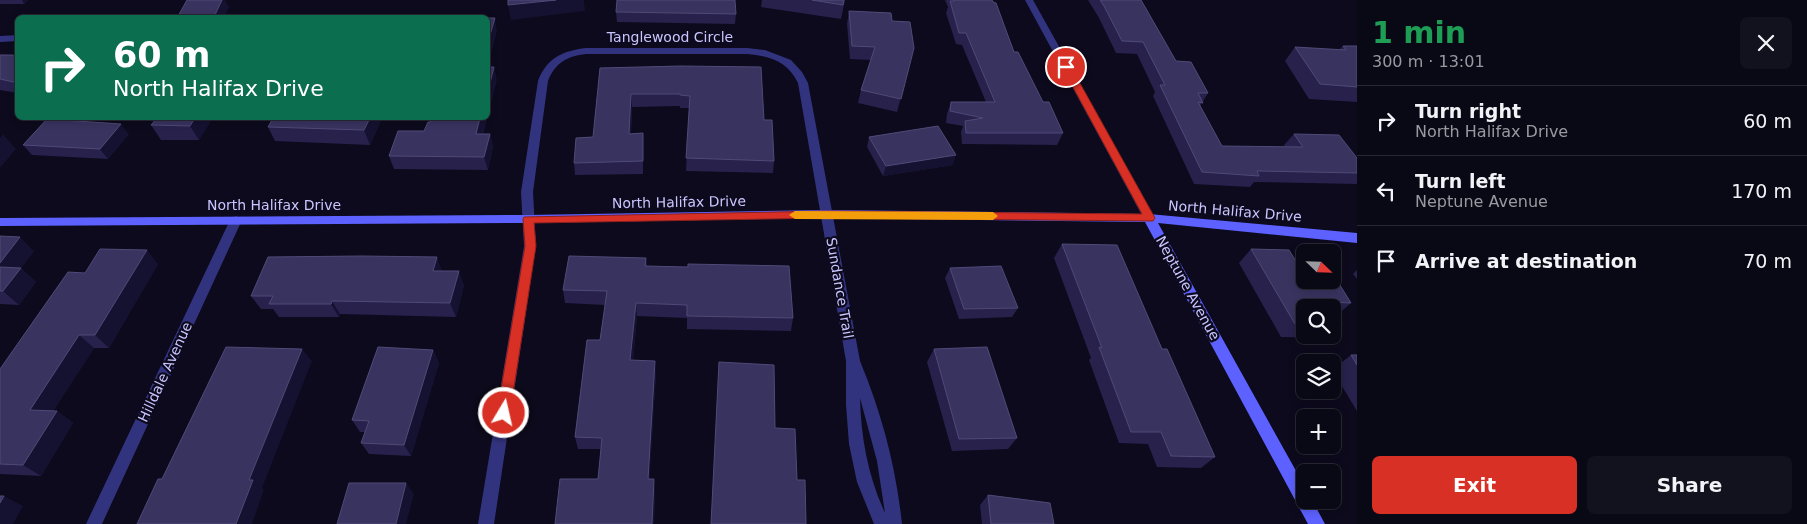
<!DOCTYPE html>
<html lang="en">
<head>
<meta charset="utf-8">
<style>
	body { margin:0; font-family:"DejaVu Sans",sans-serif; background:#12111e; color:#f1f3f6; height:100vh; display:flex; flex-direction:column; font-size:19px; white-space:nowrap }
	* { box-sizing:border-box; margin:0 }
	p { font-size:16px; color:#999aa0 }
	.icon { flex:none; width:28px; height:28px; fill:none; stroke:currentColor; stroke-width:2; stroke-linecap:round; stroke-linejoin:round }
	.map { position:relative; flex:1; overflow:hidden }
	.sheet { display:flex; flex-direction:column; background:#090815; width:450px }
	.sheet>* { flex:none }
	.top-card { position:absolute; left:15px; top:15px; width:475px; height:105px; border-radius:8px; box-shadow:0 2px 8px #0003,0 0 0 1px #292934; background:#0b6e4f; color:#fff; overflow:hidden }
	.needle { width:32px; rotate:113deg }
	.tools { position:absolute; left:1296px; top:244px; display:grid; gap:10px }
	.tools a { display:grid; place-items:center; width:45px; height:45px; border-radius:8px; background:#090815; box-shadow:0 2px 8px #0003,0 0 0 1px #292934; font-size:25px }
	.pin { position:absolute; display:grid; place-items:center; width:42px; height:42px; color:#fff; margin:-21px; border:2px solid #fff; border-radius:50%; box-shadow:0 1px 5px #0007 }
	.me { position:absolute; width:55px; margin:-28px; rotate:9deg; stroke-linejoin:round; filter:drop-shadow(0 0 4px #0008) }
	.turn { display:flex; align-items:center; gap:18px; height:105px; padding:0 15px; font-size:22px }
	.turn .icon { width:65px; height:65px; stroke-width:2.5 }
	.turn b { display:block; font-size:35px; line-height:42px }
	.round { display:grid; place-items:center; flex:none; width:52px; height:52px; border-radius:8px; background:#12111e }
	.head { display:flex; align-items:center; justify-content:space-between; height:85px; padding:0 15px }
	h1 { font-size:30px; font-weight:700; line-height:38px; color:#1e9e55 }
	.action { display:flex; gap:10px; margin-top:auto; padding:10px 15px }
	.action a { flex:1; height:58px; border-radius:8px; background:#d93025; color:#fff; font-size:20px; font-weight:700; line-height:58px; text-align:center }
	.action a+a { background:#12111e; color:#f1f3f6 }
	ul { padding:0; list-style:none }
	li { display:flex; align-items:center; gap:15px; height:70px; padding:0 15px; border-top:1px solid #292934 }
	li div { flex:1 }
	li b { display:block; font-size:19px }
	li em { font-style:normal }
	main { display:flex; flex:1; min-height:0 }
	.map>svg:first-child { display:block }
</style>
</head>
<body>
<main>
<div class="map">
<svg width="1357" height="524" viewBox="0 0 1357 524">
	<rect width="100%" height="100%" fill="#0c0a1c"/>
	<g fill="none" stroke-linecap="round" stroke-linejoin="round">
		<path fill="#32337e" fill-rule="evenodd" d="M1025,0h8l122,218 -2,3h-8z
			M18,35v6l-18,1v-6z
			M586,48h161l18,2 26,10 11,12 6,11 52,278c22,53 36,106 42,163h-28l-17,-42 -8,-38 -3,-39v-44l-48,-278c-11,-22 -28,-27 -51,-29h-161c-19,2 -31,9 -38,27l-15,111 3,54 -42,278h-16l46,-278 -3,-54 17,-111c9,-23 24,-30 48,-33zM860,398l17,63 8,52c-17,-37 -24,-75 -25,-115z
			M236,216l6,4 -140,304h-16l144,-304z"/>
		<path fill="#5c61ff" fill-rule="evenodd" d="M827,210l322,4 208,19v10l-199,-20 147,264v13h7l13,24h-17l-163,-302 -318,-4 -299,5 -528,3v-8l528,-3z"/>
	</g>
	<path fill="#27214c" d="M0,0h28l-4,4h-24z
		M762,0h83l-4,19 -80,-12z
		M945,0h47l22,52 29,50 20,31 -6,12 -95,-1 -1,-12 2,-6 -17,-3 1,-9 4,-12h35l-24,-57 -6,-1 -10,-31 2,-6z
		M1088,0h53l35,61 32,32 -8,13 22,40 63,1 -1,-2 10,-11 63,24v26l-103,-2 -4,5 -56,-3 -41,-88 2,-4 -18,-38 -21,-1 -17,-35z
		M849,11l43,10 22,27 -17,64 -39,-9 3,-13 10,-30 -21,-1 -3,-35z
		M616,12l120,2 -1,10 -118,-2z
		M1343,46h14v56l-48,-3 -24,-38 10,-14 44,3z
		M0,55l18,1v37l-18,-3z
		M681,66l83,54 10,41 -1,12 -87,-2 3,-63h-9v-2l-48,1 -1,27 12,-1v41l-68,1 -1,-12 19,-26 7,-69z
		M157,118h225l-12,27 -95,-4 -7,-14 4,-7 -60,-1 -13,21h-38l-10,-15z
		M432,118h55l-4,16h7l3,13 -5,23 -94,-1 -5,-13 35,-25 6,-9z
		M129,134l-21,25 -76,-4 -9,-10z
		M869,137l84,28 -70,11 -16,-29z
		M0,236l34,15 -13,17 15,14 -17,23 -19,-1z
		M1062,244l100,105 53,108 -14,11 -44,-1 -9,-23 -29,-1 -30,-83 2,-2 -37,-100z
		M1251,249l57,32 43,22 -15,13 6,9 -10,8v-25h-27v27h25l-4,3 -45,-1 -42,-74z
		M646,258l1,8 146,52 -2,13 -104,-2v-11l-50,-2 -4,45 23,13 -7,105 6,11 -1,34h-99l43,-45 3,-30h-23l-3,-12 25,-97 5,-35 -40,-2 -2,-13z
		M158,264l-49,84h-15l-41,63h4l16,12 -32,53 -41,-2v-105z
		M950,268l68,40 -6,9 -53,2 -14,-41z
		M1357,270v9l-4,-5z
		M442,271l22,14 -8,32 -116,-3 -1,3h-60l-6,-8h-12l-10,-13z
		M934,349l83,89 -9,11 -56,2 -25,-89z
		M433,350l6,13 -28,93 -42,-2 -8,-11 4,-11h-5l-8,-12z
		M1351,355h6v56l-25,-41z
		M988,495l66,29h-72l-2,-19z"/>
	<path fill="#151130" d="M22,0h6l-4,4z
		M222,0h3l4,7 -5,11h-10v-1z
		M556,0h28l1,11 -74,9 -3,-15z
		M495,18l2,13 -9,35v-24z
		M494,67l3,13 -9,36v-25z
		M631,94l1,13 -2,39 -1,-12z
		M195,118h16l1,1 -13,21 -9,-14z
		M370,118h12l-12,27 -6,-15z
		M480,118h7l-8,29 -3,-13z
		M121,124l8,10 -21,25 -8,-10z
		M3,134l13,15 -16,19v-30z
		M490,134l3,13 -5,23 -4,-13z
		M956,155l-3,10 -70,11 3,-10z
		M20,237l14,14 -13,17 15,14 -17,23 -16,-14 -3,-21v-7z
		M147,250l11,14 -49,84 -14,-13z
		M437,257l5,14h-9z
		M459,271l5,14 -8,32 -6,-14z
		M332,301l8,13 -1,3 -8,-13z
		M636,303l1,13 -5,57 -2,-13z
		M79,335l15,13 -48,74 -16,-12z
		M302,349l10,12 -50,127 2,2 -12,34h-16l13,-44z
		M433,350l6,13 -28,93 -7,-11z
		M655,361l1,13 -7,116 -1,-11z
		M57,411l16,12 -32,53 -18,-11z
		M654,479l1,11 -1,34h-2z
		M406,483l8,11 -8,30h-10z
		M4,496l19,10 -10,18h-13v-21z"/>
	<path fill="#39335f" stroke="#4f4a78" d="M187,0h35l-8,17 -37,1z
		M508,0h48l-48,5z
		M617,0h118l1,14 -120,-2z
		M812,0h32l-1,5z
		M954,0h38l1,2 3,1 18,49h4l25,50h6l14,31h-97l-1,-12 18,-3 -33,-7 1,-9h44l-29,-69h-7l-9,-32h4z
		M1100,0h41l35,61 15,1 17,31h-10l5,10 -5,-1 24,44 81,1 -9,-13 45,1 18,23v15l-100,-2 2,5 -57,-4 -42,-87h5l-22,-43 -21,-1 -18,-35z
		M849,11l42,2 1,8 18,1 4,26 -13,51 -40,-9 14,-43 -23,-1z
		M488,18h7l-7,24z
		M1343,46h14v41l-37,-3 -25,-37 51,3z
		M0,55h12l6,1v27l-18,-4z
		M681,66l80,1 3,53h8l2,41 -88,-3 4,-62 -10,-1v-1h-49l-2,40 14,-1v28l-69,2 2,-25 17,-1 7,-69z
		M488,67h6l-6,24z
		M157,118h38l-5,8 -39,-1z
		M273,118h97l-6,12 -96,-3z
		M432,118h48l-4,16h14l-6,23 -95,-1 9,-25h26l4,-9h2z
		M47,119l74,5 -21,25 -77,-4z
		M938,126l18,29 -70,11 -17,-29z
		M0,236l20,1 -20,26z
		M1062,244l55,1 45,104h5l48,108 -44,-1 -10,-24h-30l-32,-85 3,1z
		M100,249l47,1 -52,85h-16l-49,75 27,1 -34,54 -23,-1v-95l68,-97 17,1z
		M1251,249l38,1 16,26v4h3v1l30,1 13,21 -23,-1 3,6h-26v16h-10z
		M362,256l75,1 -4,14h26l-9,32 -118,-2 -1,3h-62l4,-8h-22l17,-39z
		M569,256l77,2 -1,8 43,1v-3l101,2 4,52 -106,-2v-11l-51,-2 -6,57 25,1 -7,118h6l-2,45h-97l5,-45h38l4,-41 -27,-1 12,-97h13l7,-49 -44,-1z
		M1001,266l17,42 -54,1 -14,-41z
		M0,267l21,1 -18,23h-3z
		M1332,309l10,16h-10z
		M226,347l76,2 -53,131h4l-17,44h-99l21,-45h4z
		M378,347l55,3 -29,95 -43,-2 8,-22 -17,-1z
		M987,347l30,91 -58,1 -25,-90z
		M1351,355h6v10z
		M719,362l55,3 1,63 20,1 2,51h8l1,44h-95z
		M349,483h57l-10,41h-59z
		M988,495l62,8 4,21h-63z
		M0,496h4l-4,7z"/>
	<path fill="#d93025" stroke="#8d1f18" d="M1066,64l5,3 84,151 -2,3 -326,-3 -293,5 2,23 -26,167 -2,4 -4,2 -5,-2 -2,-4 28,-167 -2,-27 1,-2 303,-6 315,3 -80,-147z"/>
	<path fill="#f59e0b" d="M795,211l198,1 5,4 -5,4 -198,-1 -6,-4z"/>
	<g text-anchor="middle" stroke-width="4.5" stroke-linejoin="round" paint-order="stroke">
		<g font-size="14" fill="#c9c5ff" stroke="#0c0a1c">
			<text x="670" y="42">Tanglewood Circle</text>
			<text transform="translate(679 202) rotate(-1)" y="5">North Halifax Drive</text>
			<text x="274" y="210">North Halifax Drive</text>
			<text transform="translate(1235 211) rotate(5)" y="5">North Halifax Drive</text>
			<text transform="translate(840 288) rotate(80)" y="5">Sundance Trail</text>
			<text transform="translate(1188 288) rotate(61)" y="5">Neptune Avenue</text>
			<text transform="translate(165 372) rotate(-65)" y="5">Hilldale Avenue</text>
		</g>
	</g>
</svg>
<div class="tools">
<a><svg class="needle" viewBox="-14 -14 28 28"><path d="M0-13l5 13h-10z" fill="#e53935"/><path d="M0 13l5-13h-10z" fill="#999aa0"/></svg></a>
<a><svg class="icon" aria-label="search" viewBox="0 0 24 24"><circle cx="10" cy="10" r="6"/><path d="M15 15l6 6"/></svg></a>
<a><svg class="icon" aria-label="layers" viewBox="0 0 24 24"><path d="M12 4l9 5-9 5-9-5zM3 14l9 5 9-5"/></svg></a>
<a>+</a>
<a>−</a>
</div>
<div class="pin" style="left:1066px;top:67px;background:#d93025"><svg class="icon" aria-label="arrive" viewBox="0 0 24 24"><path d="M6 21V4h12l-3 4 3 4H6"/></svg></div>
<svg class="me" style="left:504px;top:413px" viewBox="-20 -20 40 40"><circle r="17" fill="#d93025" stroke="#fff" stroke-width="3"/><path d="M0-11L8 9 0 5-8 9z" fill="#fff"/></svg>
<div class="top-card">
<div class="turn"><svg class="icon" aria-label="right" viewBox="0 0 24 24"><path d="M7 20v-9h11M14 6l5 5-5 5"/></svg><div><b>60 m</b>North Halifax Drive</div></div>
</div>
</div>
<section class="sheet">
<div class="head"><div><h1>1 min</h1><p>300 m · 13:01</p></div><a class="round"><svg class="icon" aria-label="close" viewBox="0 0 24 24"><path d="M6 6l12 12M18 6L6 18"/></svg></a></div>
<ul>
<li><svg class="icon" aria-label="right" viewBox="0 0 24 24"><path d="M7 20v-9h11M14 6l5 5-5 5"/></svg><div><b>Turn right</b><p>North Halifax Drive</p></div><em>60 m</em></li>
<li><svg class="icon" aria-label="left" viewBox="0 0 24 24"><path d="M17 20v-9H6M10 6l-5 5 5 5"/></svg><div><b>Turn left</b><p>Neptune Avenue</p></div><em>170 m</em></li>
<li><svg class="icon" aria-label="arrive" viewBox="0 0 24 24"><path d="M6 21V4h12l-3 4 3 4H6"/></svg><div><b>Arrive at destination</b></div><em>70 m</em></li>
</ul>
<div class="action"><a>Exit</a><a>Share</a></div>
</section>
</main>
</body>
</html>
